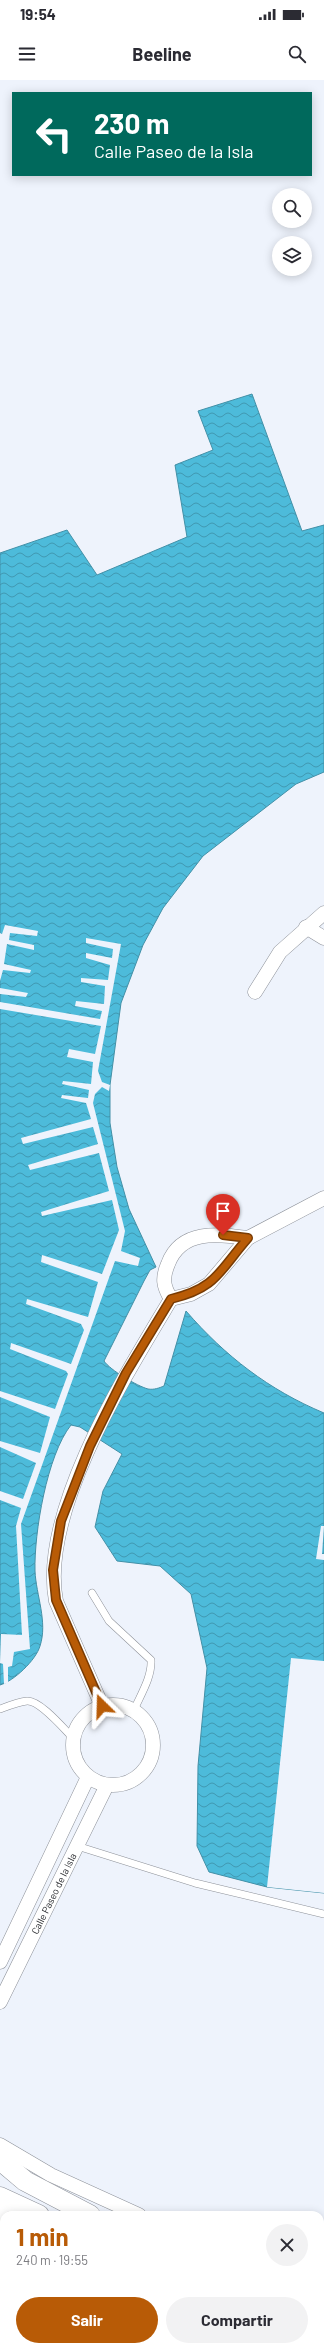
<!DOCTYPE html>
<html lang="es">
<head>
<meta charset="utf-8">
<style>
	body { margin:0; font-family:Barlow,sans-serif; background:#f2f2f3; color:#2b2b33; height:100vh; display:flex; flex-direction:column; font-size:15px; white-space:nowrap }
	* { box-sizing:border-box; margin:0 }
	p { font-size:13px; color:#7c7c81 }
	.icon { flex:none; width:22px; height:22px; fill:none; stroke:currentColor; stroke-width:2; stroke-linecap:round; stroke-linejoin:round }
	.map { position:relative; flex:1; overflow:hidden }
	.panel { position:absolute; left:0px; top:2131px; width:324px; height:140px; display:flex; flex-direction:column; background:#fff; border-radius:12px 12px 0 0; box-shadow:0 2px 10px #0003 }
	.panel>* { flex:none }
	.top-card { position:absolute; left:12px; top:12px; width:300px; height:84px; border-radius:0px; box-shadow:0 2px 10px #0003; background:#00695c; color:#fff; overflow:hidden }
	.tools { position:absolute; left:272px; top:108px; display:grid; gap:8px }
	.tools a { display:grid; place-items:center; width:40px; height:40px; border-radius:50%; background:#fff; box-shadow:0 2px 10px #0003; font-size:20px }
	.pin { position:absolute; display:grid; place-items:center; width:34px; height:34px; color:#fff; margin:-41px -17px; border-radius:50% 50% 50% 0; rotate:-45deg; box-shadow:0 0 4px #0007 }
	.pin .icon { rotate:45deg }
	.me { position:absolute; width:44px; margin:-22px; rotate:338deg; stroke-linejoin:round; filter:drop-shadow(0 0 3px #0008) }
	.turn { display:flex; align-items:center; gap:14px; height:84px; padding:0 16px; font-size:18px }
	.turn .icon { width:52px; height:52px; stroke-width:2.5 }
	.turn b { display:block; font-size:28px; line-height:34px }
	.round { display:grid; place-items:center; flex:none; width:42px; height:42px; border-radius:21px; background:#f2f2f3 }
	.head { display:flex; align-items:center; justify-content:space-between; height:68px; padding:0 16px }
	h1 { font-size:24px; font-weight:700; line-height:30px; color:#b85b06 }
	.button { display:flex; gap:8px; margin-top:auto; padding:8px 16px }
	.button a { flex:1; height:46px; border-radius:24px; background:#b85b06; color:#fff; font-size:16px; font-weight:700; line-height:46px; text-align:center }
	.button a+a { background:#f2f2f3; color:#2b2b33 }
	.status { display:flex; justify-content:space-between; align-items:center; height:28px; padding:0 20px; background:#fff; direction:ltr }
	.status svg { height:11px; fill:currentColor }
	header { display:flex; justify-content:space-between; align-items:center; height:52px; padding:0 16px; background:#fff; font-size:18px; font-weight:700 }
	.map>svg:first-child { display:block }
</style>
</head>
<body>
<div class="status"><b>19:54</b><svg viewBox="0 0 49 12"><path d="M0 12V9h3v3zM5 12V6h3v6zM10 12V3h3v9zM15 12V0h3v12zM26 1h20v11H26zM47 4h2v5h-2z"/></svg></div>
<header><svg class="icon" aria-label="menu" viewBox="0 0 24 24"><path d="M4 6h16M4 12h16M4 18h16"/></svg>Beeline<svg class="icon" aria-label="search" viewBox="0 0 24 24"><circle cx="10" cy="10" r="6"/><path d="M15 15l6 6"/></svg></header>
<div class="map">
<svg width="324" height="2271" viewBox="0 0 324 2271">
	<defs>
		<pattern id="water-waves" width="16" height="10" patternUnits="userSpaceOnUse"><rect width="16" height="10" fill="#4dbbda"/><path d="M0 5q4-4 8 0t8 0" fill="none" stroke="#4098b1"/></pattern>
	</defs>
	<rect width="100%" height="100%" fill="#eef3fc"/>
	<path fill="url(#water-waves)" stroke="#4290a7" d="M252,314l50,137 22,-6v247l-28,12 -93,72 -40,52 -20,37 -22,58 -11,82v38l7,44 12,42 27,58 -6,3 -6,11 -40,80c6,9 33,25 44,28 6,1 11,-1 16,-3l22,-75c39,45 83,79 138,102v480l-57,-6 -58,-15 -12,-26 1,-80 9,-98 -16,-74 -31,-28 -43,-5 -22,-34 8,-36 19,-37 -42,-27 -9,-2c-24,30 -37,108 -36,146 1,24 13,51 5,75 -4,14 -26,35 -40,39v-1132l67,-23 30,45 90,-38 -12,-72 38,-15 -15,-39z"/>
	<path fill="#eef3fc" d="M5,845l33,6 -1,5 -27,-3 -1,7 25,5v5l-27,-6 -3,20 27,6 -1,3 -27,-3 -3,11v-48l2,1z
		M86,858l35,6 -23,127 4,11 8,3 -1,6 -7,-4 -7,7 -2,9 32,128 -4,20 19,7 -2,8 -23,-5 -94,263 9,125 -16,3 -2,14 -4,1v16l-4,1 -1,-20 -3,-1 1,-29 21,1 -6,-109 5,-18 -21,-8v-9l23,8 13,-36 -36,-16v-6l40,12 10,-36 -50,-20v-6l55,18 13,-35 -2,-3 -56,-22 1,-6 60,21 13,-34 -3,-6 -55,-20 1,-5 61,18 10,-35 -57,-20 1,-7 60,19 17,-44 -7,-30 -70,16 -1,-4 68,-21 -10,-38 -69,17 -2,-5 70,-21 -5,-17 -70,17 -2,-6 70,-19 -5,-16 -25,-5 1,-3 26,3 1,-8 -27,-6 1,-3 28,3 2,-22 -26,-5 2,-8 26,5 6,-28 -101,-17v-7l100,17 2,-8 -27,-5 1,-5 28,3 1,-18 -24,-4v-4l27,2 2,-15 -24,-7v-5l26,5 1,-9 -27,-6z
		M0,908l28,5 -2,4 -26,-3z
		M321,1446h3l-2,28h2v6l-8,-1z
		M291,1578l33,3v232l-57,-6z"/>
	<g fill="none" stroke-linecap="round" stroke-linejoin="round">
		<defs>
			<path id="service" d="M92,1513l17,28 42,39c1,17 -10,34 -17,50
				M0,1629c8,-3 18,-7 27,-8 13,-1 37,28 46,37
				M77,1766l118,37 129,31
				M174,2271l2,-4"/>
			<g id="minor">
				<path d="M306,847l18,11"/>
				<path d="M255,912l25,-40 44,-39"/>
				<path d="M171,1219c-8,-13 -9,-21 -3,-35 13,-35 50,-30 80,-26"/>
				<circle cx="113" cy="1665" r="40"/>
				<path d="M102,1626l-46,-105c-17,-89 70,-227 115,-302l20,-5 18,-10 39,-46 76,-40"/>
				<path d="M0,1882l88,-185"/>
				<path id="s1" d="M0,1922l107,-217"/>
				<path d="M0,2065l51,30 88,40"/>
				<path d="M0,2134l4,3"/>
				<path d="M320,2196l4,1"/>
				<path d="M320,2255l4,1"/>
			</g>
			<path id="secondary" d="M0,2080l25,21 65,34
				M0,2117l39,18
				M320,2214l4,1
				M320,2236l4,1"/>
		</defs>
		<use href="#service" stroke="#8d9199" stroke-width="8"/>
		<use href="#minor" stroke="#8d9199" stroke-width="15"/>
		<use href="#secondary" stroke="#8d9199" stroke-width="21"/>
		<use href="#service" stroke="#fff" stroke-width="7"/>
		<use href="#minor" stroke="#fff" stroke-width="14"/>
		<use href="#secondary" stroke="#fff" stroke-width="20"/>
	</g>
	<g fill="none" stroke-linecap="round" stroke-linejoin="round">
		<defs>
			<path id="route" d="M102,1626l-46,-106 -3,-30 8,-49 29,-75 36,-73 45,-74c46,-11 48,-28 77,-61l-25,-3"/>
		</defs>
		<use href="#route" stroke="#783b04" stroke-width="10"/>
		<use href="#route" stroke="#b85b06" stroke-width="7"/>
	</g>
	<g text-anchor="middle" stroke-width="4" stroke-linejoin="round" paint-order="stroke">
		<g font-size="10" fill="#292b2f" stroke="#eef3fc">
			<text dy="4" stroke="none"><textPath href="#s1" startOffset="121">Calle Paseo de la Isla</textPath></text>
		</g>
	</g>
</svg>
<div class="tools">
<a><svg class="icon" aria-label="search" viewBox="0 0 24 24"><circle cx="10" cy="10" r="6"/><path d="M15 15l6 6"/></svg></a>
<a><svg class="icon" aria-label="layers" viewBox="0 0 24 24"><path d="M12 4l9 5-9 5-9-5zM3 14l9 5 9-5"/></svg></a>
</div>
<div class="pin" style="left:223px;top:1155px;background:#d93025"><svg class="icon" aria-label="arrive" viewBox="0 0 24 24"><path d="M6 21V4h12l-3 4 3 4H6"/></svg></div>
<svg class="me" style="left:102px;top:1626px" viewBox="-20 -20 40 40"><path d="M0-17L14 15 0 8-14 15z" fill="#b85b06" stroke="#fff" stroke-width="4"/></svg>
<div class="top-card">
<div class="turn"><svg class="icon" aria-label="left" viewBox="0 0 24 24"><path d="M17 20v-9H6M10 6l-5 5 5 5"/></svg><div><b>230 m</b>Calle Paseo de la Isla</div></div>
</div>
<section class="panel">
<div class="head"><div><h1>1 min</h1><p>240 m · 19:55</p></div><a class="round"><svg class="icon" aria-label="close" viewBox="0 0 24 24"><path d="M6 6l12 12M18 6L6 18"/></svg></a></div>
<div class="button"><a>Salir</a><a>Compartir</a></div>
</section>
</div>
</body>
</html>
